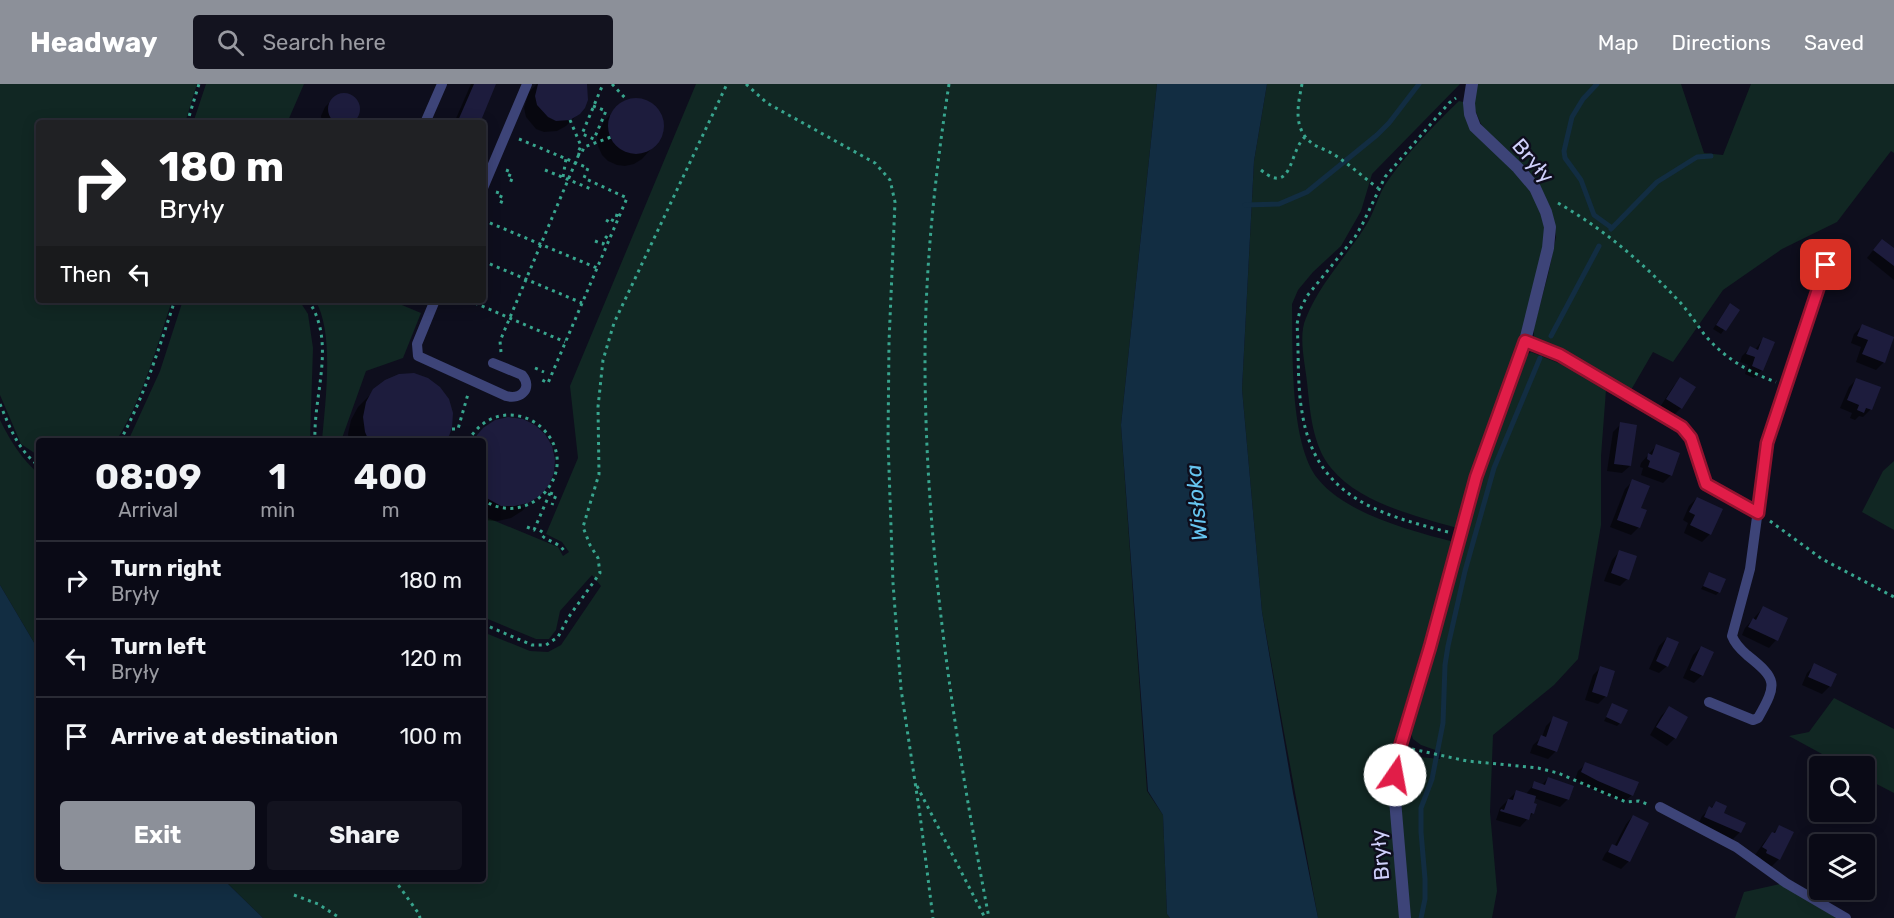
<!DOCTYPE html>
<html lang="en">
<head>
<meta charset="utf-8">
<style>
	body { margin:0; font-family:Rubik,sans-serif; background:#13131f; color:#f1f3f6; height:100vh; display:flex; flex-direction:column; font-size:22px; white-space:nowrap }
	* { box-sizing:border-box; margin:0 }
	p { font-size:20px; color:#999aa1 }
	.icon { flex:none; width:33px; height:33px; fill:none; stroke:currentColor; stroke-width:2; stroke-linecap:round; stroke-linejoin:round }
	.map { position:relative; flex:1; overflow:hidden }
	.side { position:absolute; left:36px; top:354px; width:450px; height:444px; display:flex; flex-direction:column; background:#0a0a16; border-radius:6px; box-shadow:0 3px 15px #0003,0 0 0 2px #2a2b35 }
	.side>* { flex:none }
	.guide { position:absolute; left:36px; top:36px; width:450px; height:183px; border-radius:6px; box-shadow:0 3px 15px #0003,0 0 0 2px #2a2b35; background:#202124; color:#fff; overflow:hidden }
	.tools { position:absolute; left:1809px; top:672px; display:grid; gap:12px }
	.tools a { display:grid; place-items:center; width:66px; height:66px; border-radius:6px; background:#0a0a16; box-shadow:0 3px 15px #0003,0 0 0 2px #2a2b35; font-size:30px }
	.pin { position:absolute; display:grid; place-items:center; width:51px; height:51px; color:#fff; margin:-26px; border-radius:12px; box-shadow:0 3px 9px #0006 }
	.me { position:absolute; width:66px; margin:-33px; rotate:12deg; stroke-linejoin:round; filter:drop-shadow(0 0 4px #0008) }
	.turn { display:flex; align-items:center; gap:21px; height:126px; padding:0 24px; font-size:27px }
	.turn .icon { width:78px; height:78px; stroke-width:2.5 }
	.turn b { display:block; font-size:42px; line-height:51px }
	.then { display:flex; align-items:center; height:57px; padding:0 24px; background:#0003; gap:12px; font-size:22px }
	.eta { display:flex; justify-content:space-evenly; align-items:center; height:102px; text-align:center }
	.eta b { font-size:36px; font-weight:700; line-height:42px }
	.button { display:flex; gap:12px; margin-top:auto; padding:12px 24px }
	.button a { flex:1; height:69px; border-radius:6px; background:#8c9099; color:#fff; font-size:24px; font-weight:700; line-height:69px; text-align:center }
	.button a+a { background:#13131f; color:#f1f3f6 }
	ul { padding:0; list-style:none }
	li { display:flex; align-items:center; gap:18px; height:78px; padding:0 24px; border-top:2px solid #2a2b35 }
	li div { flex:1 }
	li b { display:block; font-size:22px }
	li em { font-style:normal }
	header { display:flex; align-items:center; gap:36px; box-sizing:border-box; height:84px; padding:0 30px; background:#8c9099; color:#fff }
	header strong { font-size:28px }
	nav { display:flex; gap:33px; margin-inline-start:auto; font-size:21px }
	.search { width:420px; height:54px; background:#13131f; display:flex; align-items:center; gap:15px; box-sizing:border-box; padding:0 21px; border-radius:6px; color:#999aa1; font-size:22px }
	.map>svg:first-child { display:block }
</style>
</head>
<body>
<header>
<strong>Headway</strong>
<div class="search"><svg class="icon" aria-label="search" viewBox="0 0 24 24"><circle cx="10" cy="10" r="6"/><path d="M15 15l6 6"/></svg>Search here</div>
<nav><a>Map</a><a>Directions</a><a>Saved</a></nav>
</header>
<div class="map">
<svg width="1894" height="834" viewBox="0 0 1894 834">
	<rect width="100%" height="100%" fill="#0e0e1d"/>
	<path fill="#112723" d="M0,0h197l-12,39h-146v177h133c-14,44 -31,103 -56,141h-77v15l-18,-12 -21,-49z
		M206,0h98l-17,39h-94z
		M696,0h461l-36,341 26,366 16,24 4,99 3,4h-907l-40,-39h260v-247l47,19 18,1 13,-7 40,-59 -9,-11 -32,36 -4,19 -7,9h-13l-53,-22v-101l75,31 5,9 6,-4 -7,-10 -16,-8 32,-76 -8,-72z
		M1267,0h193l-88,90 -11,37 -20,35 -28,26 -15,18 -6,14c1,45 -3,139 26,175 28,35 94,52 136,63l-66,220 12,156h-82l-56,-306 -20,-223 12,-228z
		M1475,0h206l23,69 19,2 28,-71h143v69l-3,-2 -54,71 -55,27 -59,41 -50,72 -20,-10 -22,38 -60,-34 -31,-14 -6,-5v-10l14,-52 8,-38 -3,-20 -72,-93 -6,-14z
		M1459,17l4,1 67,88 11,19 4,17v19l-15,61 -30,93 -23,55 -20,74c-41,-12 -98,-25 -126,-60 -19,-23 -21,-58 -24,-86 -2,-19 -9,-46 -1,-64 13,-33 39,-60 59,-91 10,-15 13,-34 24,-48 20,-28 46,-55 70,-78z
		M183,216h116l9,14 5,34 -3,93h-182l32,-70z
		M315,216h75l31,13 -18,45 -37,13 -25,70h-19c3,-37 13,-109 -7,-141z
		M1531,268l35,14 40,24 -5,66v69l-23,134 -24,26 -61,50 -3,77 7,79 -5,27h-82l-11,-116 1,-34 9,-12 31,3 1,-7 -20,-7 -8,-6 -2,-6 6,-29 38,-125 29,-112 43,-112z
		M0,336c11,22 21,38 39,54v177l-39,-66z
		M1894,377v69l-32,-18 21,-41z
		M1834,614l60,31v64l-29,-15 -1,-12h-20l-55,-30 20,-4z
		M1780,800l57,34h-102l9,-26z"/>
	<path fill="#122d42" d="M1157,0h110l-13,77 -12,228 20,223 31,181 25,125h-148l-3,-4 -4,-99 -15,-24 -27,-366z
		M0,501l39,66v228h184l40,39h-263z"/>
	<path fill="#0007" d="M471,0h24l-17,39h-24z
		M537,0h48l-6,29 -13,13 -9,5 -13,1 -8,-3 -10,-12 -2,-9 5,-16z
		M342,11l9,1 7,7 1,5 -2,10 -5,5h-30l-1,-7 4,-9 8,-8z
		M631,16h9l15,7 5,7 3,17 -3,8 -18,20 -8,5 -9,2 -8,-1 -9,-4 -6,-6 -4,-9 -1,-9 7,-16 12,-12z
		M1875,164l19,2v30l-27,-22z
		M375,216h16l-5,5z
		M1727,224l11,2 -17,24 -8,-5z
		M1862,242l22,36 -8,8 -20,-8 5,-15 -10,-4 3,-9z
		M1763,255l-1,31 -8,8 -9,-4 3,-9 -8,-3 2,-6 8,-8 5,2z
		M1680,295l14,8 -13,21 -8,8 -13,-9 13,-20z
		M1857,295l14,30 -8,8 -4,-1 -4,4 -5,-2 2,-5 -12,-5 9,-21z
		M374,307l72,50h-97l-1,-7 3,-14 7,-13z
		M1621,340l9,42 -8,7 -15,-2 6,-39z
		M483,345l51,68 -13,9 2,2 6,-4 -7,7 -11,7 -13,3 -15,-1v-79h-12z
		M1656,362l15,29 -8,8 -22,-8 2,-7 -3,-1 1,-4z
		M1633,397l6,28v18l-8,8 -21,-8 15,-38z
		M1697,414l13,36 -8,8 -18,-9 4,-10 -5,-3 6,-14z
		M1619,468l8,27 -7,7 -16,-5 8,-21z
		M1710,490l9,18 -3,3 -15,-6z
		M1763,524l13,32 -7,8 -27,-13 3,-7z
		M1667,554v28l-8,7 -10,-4 10,-23z
		M1701,563l1,28 -8,8 -11,-5 10,-23z
		M1815,581l15,21 -8,8 -20,-9 5,-12z
		M1600,584l6,28 -8,8 -13,-4 8,-25z
		M1613,621l7,18 -3,3 -13,-5z
		M1669,624l6,30 -8,8 -17,-11 11,-19z
		M1554,634l12,4 -11,30 -7,7 -18,-6 3,-8 9,-8 4,-11z
		M1586,680l46,31 -8,7 -34,-14 -15,-8 3,-9z
		M1548,694l20,21 -8,8 -26,-9 -1,15 -13,14 -24,-7 4,-12 17,-17 9,3 9,-11 7,2z
		M1716,719l6,11 18,18 -8,8 -34,-15 4,-9z
		M1633,732l14,7 -19,39 -7,7 -19,-9 3,-6 7,-8 2,1 12,-23z
		M1779,743v32l-8,8 -12,-6 2,-3 -6,-3 10,-14z"/>
	<g fill="none" stroke-linecap="round" stroke-linejoin="round">
		<path stroke="#122d42" stroke-width="5" d="M1597,0l-14,15 -11,18 -8,34 1,7 16,22 13,35 18,13
			M1245,121l34,-1 28,-12 70,-57 12,-12 30,-39
			M1611,145l46,-47 40,-25 14,-1
			M1551,252l48,-90
			M1421,834l4,-19v-20l-4,-47v-24l11,-29 11,-56 2,-58 3,-19 17,-75 29,-103 46,-110"/>
	</g>
	<path fill="#1d1c3d" d="M474,0h22l-16,39h-23z
		M538,0h49l1,16 -3,8 -5,6 -10,6 -14,1 -8,-4 -11,-12 -2,-9z
		M328 25a16 16 0 1 1 32 0a16 16 0 1 1-32 0Z
		M608 42a28 28 0 1 1 56 0a28 28 0 1 1-56 0Z
		M1882,155l12,9v18l-21,-16z
		M1730,219l10,7 -14,21 -10,-6z
		M1862,240l32,13 -9,26 -23,-9 6,-14 -11,-4z
		M1763,253l12,5 -12,29 -11,-5 3,-9 -9,-3 4,-8 8,4z
		M414,289l14,5 12,9 9,12 4,14 -1,15 -5,13h-78l-4,-9 -2,-15 3,-15 7,-13 12,-9 14,-6z
		M1680,293l16,10 -14,22 -16,-10z
		M1856,294l25,9 -9,23 -6,-2 -2,5 -7,-3 2,-5 -12,-5z
		M508,333l15,2 12,6 10,9 7,12 3,13 -1,14 -5,12 -9,11 -12,7 -13,3h-14l-18,-10v-55h-11l11,-13 12,-8z
		M1620,338l17,3 -6,41 -17,-2z
		M1656,360l24,9 -8,23 -24,-9 2,-6 -3,-2 1,-6 4,2z
		M1632,395l18,7 -9,22 6,2 -7,18 -23,-8z
		M1697,413l26,12 -12,26 -21,-10 5,-10 -6,-3z
		M1619,466l18,6 -8,24 -18,-7z
		M1709,488l17,7 -6,14 -17,-7z
		M1763,522l25,12 -10,23 -30,-14 5,-9 3,2z
		M1667,553l12,5 -11,25 -12,-6z
		M1701,562l13,6 -11,24 -13,-6z
		M1814,579l23,11 -6,13 -23,-10z
		M1600,582l15,5 -8,26 -15,-5z
		M1612,619l16,7 -7,14 -15,-7z
		M1669,622l19,11 -12,22 -20,-12z
		M1553,632l15,6 -11,30 -20,-7 4,-10 5,2z
		M1585,678l54,20 -6,14 -35,-15 -17,-9z
		M1548,693l26,9 -5,14 -37,-12 2,-7 11,4z
		M1516,706l20,6 -2,7 3,1 -3,10 -3,-1 -2,7 -29,-9 1,-2 3,1 4,-11 5,1z
		M1716,717l11,5 -3,7 22,10 -5,10 -37,-16 5,-11 3,2z
		M1633,731l16,8 -19,39 -22,-10 4,-8 5,2z
		M1779,741l15,7 -14,28 -14,-7 1,-3 -5,-3 10,-15 3,1z"/>
	<g fill="none" stroke-linecap="round" stroke-linejoin="round">
		<path stroke="#38a58e" stroke-width="3" stroke-dasharray="3 4.5" stroke-linecap="butt" d="M612,0l15,16
			M746,0l21,19 108,60 15,17 5,22 -6,140 -1,99 5,142 8,106 19,126 13,103
			M949,0c-14,91 -24,183 -24,276 0,186 29,376 64,558
			M1302,0c-4,21 -10,45 11,60 6,4 14,6 20,10 16,10 30,23 45,34
			M593,22l13,5 -12,28 -12,-5 21,-50
			M570,36l11,26 -4,8 4,1 3,-8 27,-10
			M187,39l12,-39
			M519,55l69,29 -4,10 43,20 -79,185 -8,-4
			M506,86l5,2 -3,7 5,2
			M545,86l46,19
			M1261,86c32,27 28,-20 44,-33
			M563,93l3,-18
			M496,108l6,2 -3,7 7,3
			M1558,119c44,25 83,58 118,95 11,11 19,24 28,36 19,23 44,38 72,48
			M483,136l114,48
			M606,136l5,3 4,-8 4,1
			M595,157l8,3 3,-7 3,2
			M483,177l99,42
			M308,216c29,42 5,94 7,141
			M468,216l97,42
			M501,268l-1,-11 79,-187
			M535,284l9,4
			M0,320c10,24 18,46 39,62
			M452,345h6l10,-35
			M120,357c24,-44 39,-93 55,-141
			M468,357c9,-15 23,-26 41,-26 13,0 25,5 34,14 40,40 -12,102 -60,71
			M550,409l6,2 -4,10
			M1770,437l52,38 72,38
			M527,443l7,3 16,-37 -3,-2
			M542,446l-2,3c7,10 17,7 25,19
			M1448,448c-71,-18 -133,-36 -146,-120 -5,-28 -3,-59 -5,-88l3,-14 7,-14 48,-59 8,-14 22,-46 64,-74 7,-5
			M483,540l49,21h14l12,-8 10,-19 32,-45 -2,-15 -8,-13 -7,-18 16,-53 -1,-67 5,-47 11,-37 113,-239
			M1412,665l55,12 71,7 20,5 68,29 13,-1 8,3
			M917,702l68,132
			M394,795l25,35 1,4
			M294,811l24,9 22,14"/>
		<path stroke="#3d4478" stroke-width="10" d="M425,39l17,-39
			M483,104l44,-104
			M435,216l-18,44 1,12 88,40c15,4 27,-8 16,-21l-29,-12
			M1709,618l44,18 5,-2c20,-35 19,-39 -11,-63 -7,-6 -12,-11 -15,-19l18,-67 17,-126 59,-178
			M1660,723l76,40 50,36 60,35"/>
		<path stroke="#3d4478" stroke-width="12" d="M1525,257l35,14 122,72 9,11 15,47 52,28
			M1405,834l-11,-130 6,-41 30,-100 46,-170 49,-136 23,-93 2,-21 -4,-15 -11,-24 -17,-20 -43,-41 -5,-13 -1,-11 3,-19"/>
	</g>
	<g fill="none" stroke-linecap="round" stroke-linejoin="round">
		<defs>
			<path id="route" d="M1395,691l5,-28 30,-100 46,-170 49,-136 35,14 122,72 9,11 15,46 52,29 9,-70 59,-178"/>
		</defs>
		<use href="#route" stroke="#92132f" stroke-width="15"/>
		<use href="#route" stroke="#e11d48" stroke-width="10"/>
	</g>
	<g text-anchor="middle" stroke-width="5" stroke-linejoin="round" paint-order="stroke">
		<g font-size="21" fill="#cfd0fb" stroke="#0e0e1d">
			<text transform="translate(1533 77) rotate(49)" y="7">Bryły</text>
			<text transform="translate(1380 771) rotate(-95)" y="7">Bryły</text>
		</g>
		<g font-size="22" font-style="italic" fill="#66c5f1" stroke="#0e0e1d">
			<text transform="translate(1196 419) rotate(-95)" y="8">Wisłoka</text>
		</g>
	</g>
</svg>
<div class="tools">
<a><svg class="icon" aria-label="search" viewBox="0 0 24 24"><circle cx="10" cy="10" r="6"/><path d="M15 15l6 6"/></svg></a>
<a><svg class="icon" aria-label="layers" viewBox="0 0 24 24"><path d="M12 4l9 5-9 5-9-5zM3 14l9 5 9-5"/></svg></a>
</div>
<div class="pin" style="left:1826px;top:181px;background:#d93025"><svg class="icon" aria-label="arrive" viewBox="0 0 24 24"><path d="M6 21V4h12l-3 4 3 4H6"/></svg></div>
<svg class="me" style="left:1395px;top:691px" viewBox="-20 -20 40 40"><circle r="19" fill="#fff"/><path d="M0-13L10 11 0 6-10 11z" fill="#e11d48"/></svg>
<div class="guide">
<div class="turn"><svg class="icon" aria-label="right" viewBox="0 0 24 24"><path d="M7 20v-9h11M14 6l5 5-5 5"/></svg><div><b>180 m</b>Bryły</div></div>
<div class="then">Then<svg class="icon" aria-label="left" viewBox="0 0 24 24"><path d="M17 20v-9H6M10 6l-5 5 5 5"/></svg></div>
</div>
<section class="side">
<div class="eta">
<div><b>08:09</b><p>Arrival</p></div>
<div><b>1</b><p>min</p></div>
<div><b>400</b><p>m</p></div>
</div>
<ul>
<li><svg class="icon" aria-label="right" viewBox="0 0 24 24"><path d="M7 20v-9h11M14 6l5 5-5 5"/></svg><div><b>Turn right</b><p>Bryły</p></div><em>180 m</em></li>
<li><svg class="icon" aria-label="left" viewBox="0 0 24 24"><path d="M17 20v-9H6M10 6l-5 5 5 5"/></svg><div><b>Turn left</b><p>Bryły</p></div><em>120 m</em></li>
<li><svg class="icon" aria-label="arrive" viewBox="0 0 24 24"><path d="M6 21V4h12l-3 4 3 4H6"/></svg><div><b>Arrive at destination</b></div><em>100 m</em></li>
</ul>
<div class="button"><a>Exit</a><a>Share</a></div>
</section>
</div>
</body>
</html>
